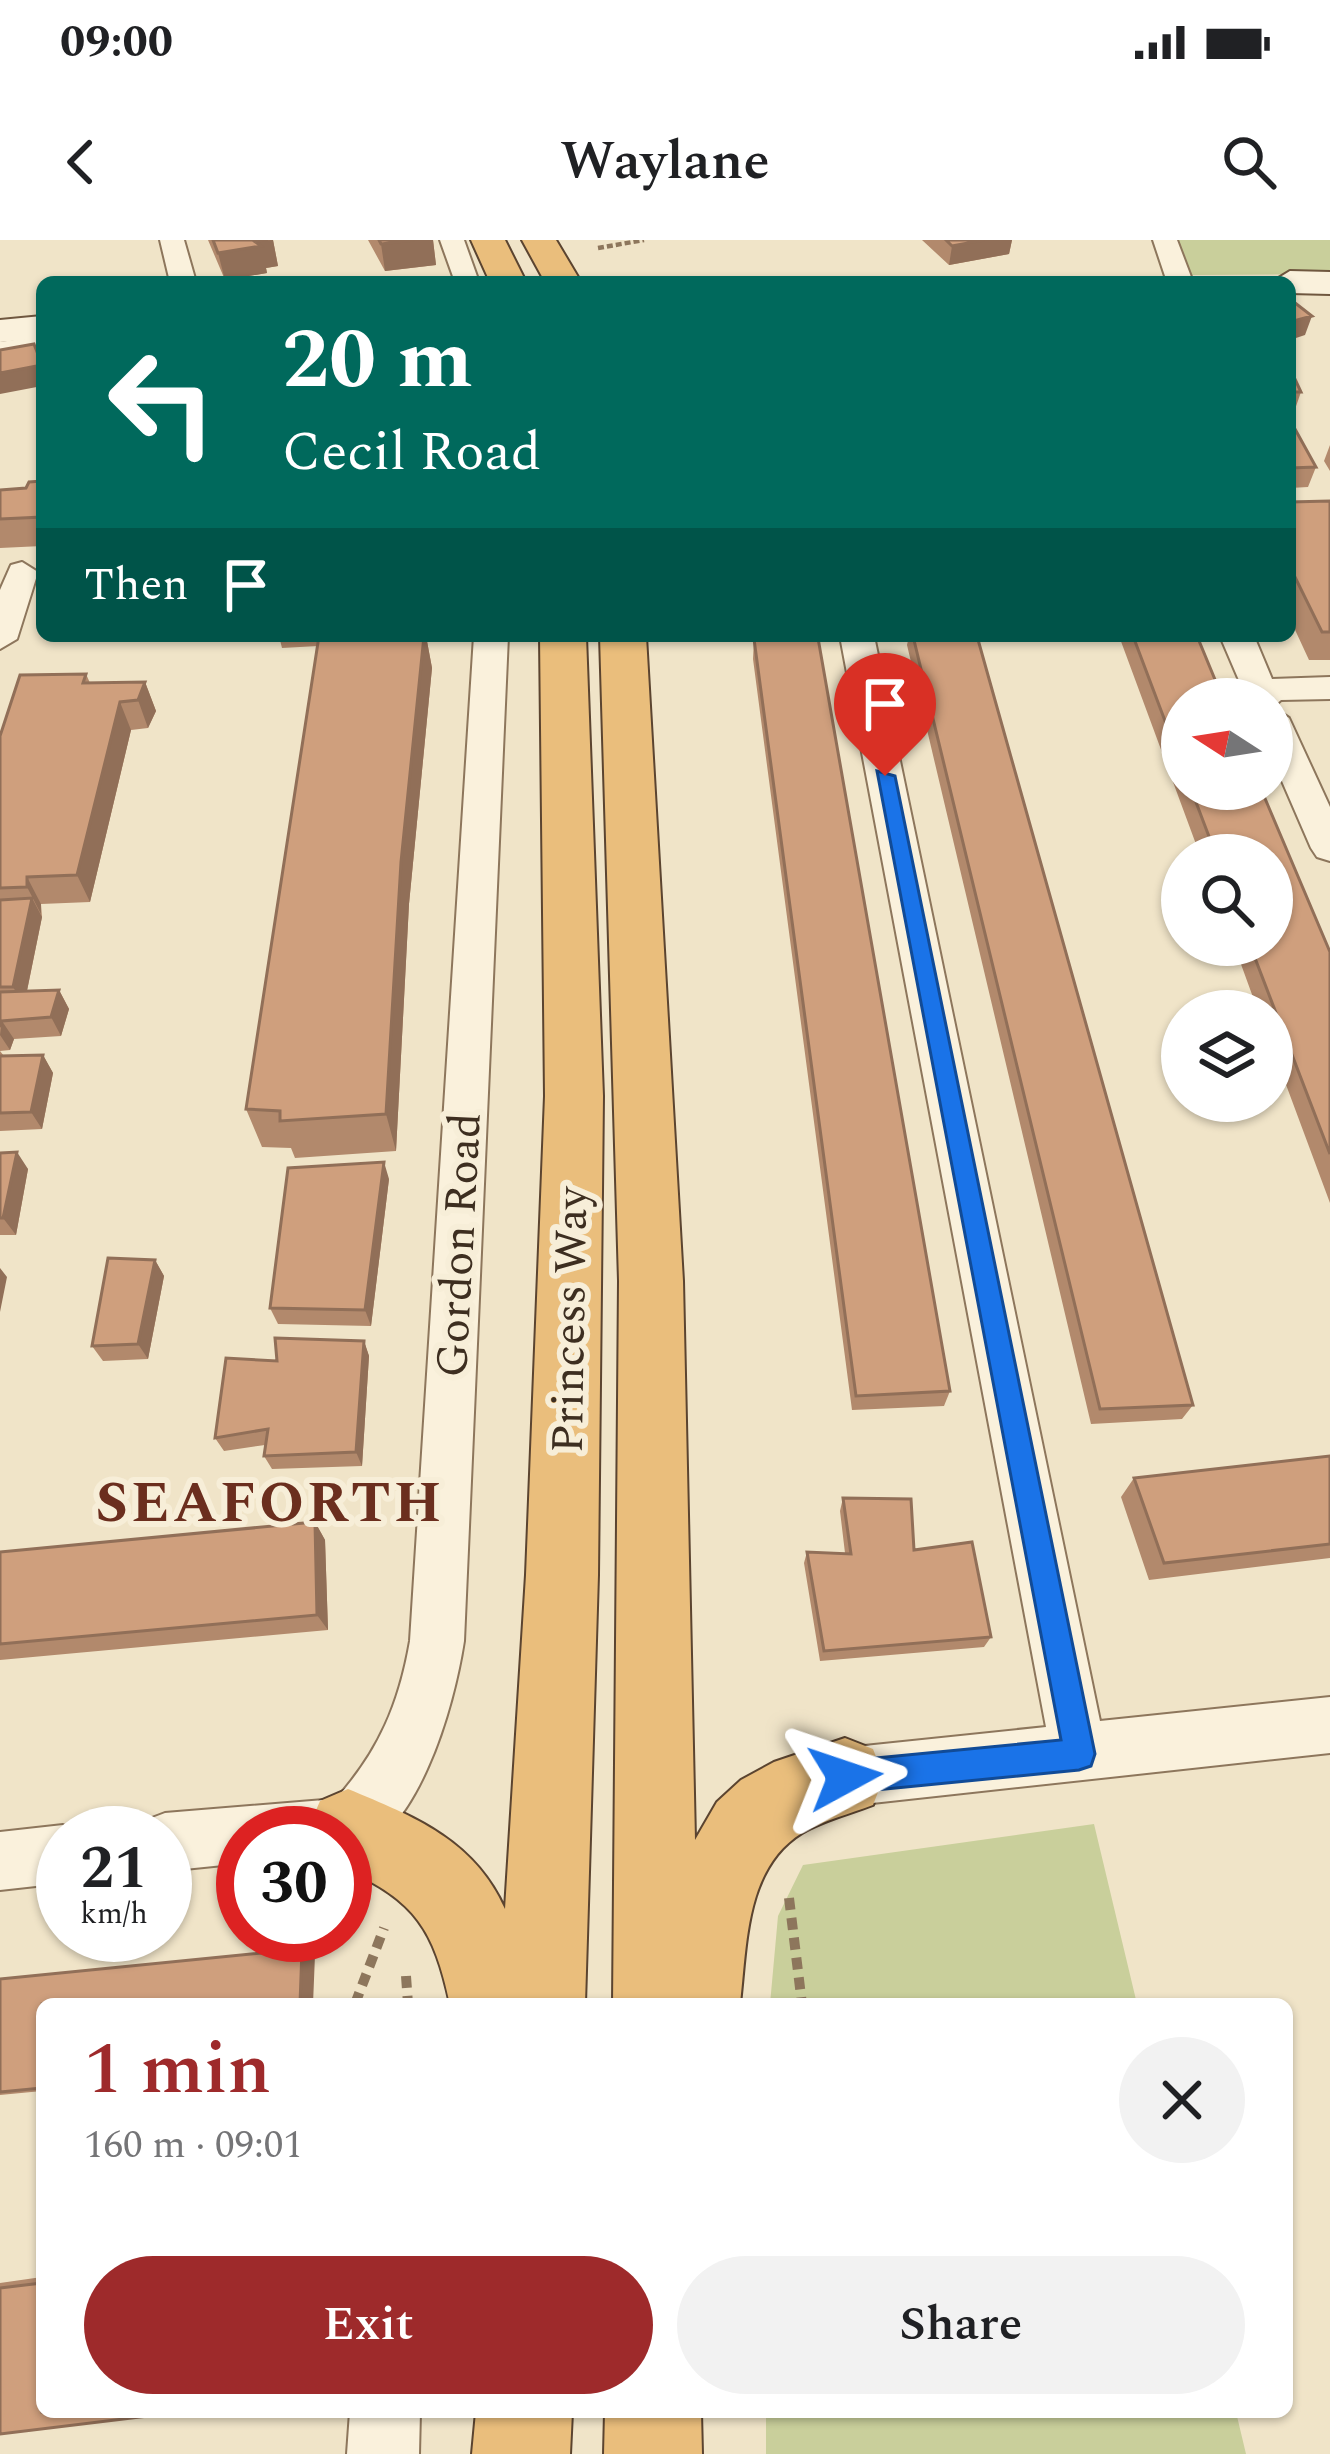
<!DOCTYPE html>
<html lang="en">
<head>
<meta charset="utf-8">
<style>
	body { margin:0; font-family:Spectral,serif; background:#f2f2f2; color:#202124; height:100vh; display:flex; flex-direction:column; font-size:45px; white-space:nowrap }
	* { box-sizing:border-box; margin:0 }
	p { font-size:39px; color:#757577 }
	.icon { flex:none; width:66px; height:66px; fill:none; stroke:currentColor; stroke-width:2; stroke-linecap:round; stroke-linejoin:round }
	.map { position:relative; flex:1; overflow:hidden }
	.panel { position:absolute; left:36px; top:1758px; width:1257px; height:420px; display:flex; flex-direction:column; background:#fff; border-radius:18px; box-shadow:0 3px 9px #0004 }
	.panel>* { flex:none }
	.hud { position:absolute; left:36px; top:36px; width:1260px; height:366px; border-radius:18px; box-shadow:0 3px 9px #0004; background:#00695c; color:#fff; overflow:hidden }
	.needle { width:78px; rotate:282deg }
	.tools { position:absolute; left:1161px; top:438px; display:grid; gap:24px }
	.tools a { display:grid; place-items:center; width:132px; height:132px; border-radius:50%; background:#fff; box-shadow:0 3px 9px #0004; font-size:60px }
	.speed { position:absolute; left:36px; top:1566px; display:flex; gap:24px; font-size:60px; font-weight:700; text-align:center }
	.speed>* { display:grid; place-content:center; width:156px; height:156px; border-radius:50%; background:#fff; box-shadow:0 3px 9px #0004; line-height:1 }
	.speed small { font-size:30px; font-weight:400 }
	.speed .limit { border:18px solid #d22; background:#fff; color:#111 }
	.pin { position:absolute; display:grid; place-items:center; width:102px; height:102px; color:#fff; margin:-123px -51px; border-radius:50% 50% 50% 0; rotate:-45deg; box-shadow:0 0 12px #0007 }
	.pin .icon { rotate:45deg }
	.me { position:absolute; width:132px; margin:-66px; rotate:85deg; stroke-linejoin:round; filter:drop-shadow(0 0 9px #0008) }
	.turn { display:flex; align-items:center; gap:42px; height:252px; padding:0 48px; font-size:54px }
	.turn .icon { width:156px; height:156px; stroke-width:2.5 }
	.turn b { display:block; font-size:84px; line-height:102px }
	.then { display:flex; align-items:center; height:114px; padding:0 48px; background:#0003; gap:24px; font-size:45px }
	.round { display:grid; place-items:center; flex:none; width:126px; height:126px; border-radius:63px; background:#f2f2f2 }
	.overview { display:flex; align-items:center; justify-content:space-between; height:204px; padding:0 48px }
	h1 { font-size:72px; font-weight:600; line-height:90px; color:#9e2a2b }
	.button { display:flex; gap:24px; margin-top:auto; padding:24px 48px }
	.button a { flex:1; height:138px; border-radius:72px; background:#9e2a2b; color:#fff; font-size:48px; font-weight:600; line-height:138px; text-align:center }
	.button a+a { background:#f2f2f2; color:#202124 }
	.status { display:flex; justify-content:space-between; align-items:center; height:84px; padding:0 60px; background:#fff; direction:ltr }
	.status svg { height:33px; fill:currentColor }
	header { display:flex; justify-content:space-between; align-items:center; height:156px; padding:0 48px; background:#fff; font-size:54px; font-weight:600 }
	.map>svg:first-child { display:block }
</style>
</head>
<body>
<div class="status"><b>09:00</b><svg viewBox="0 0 49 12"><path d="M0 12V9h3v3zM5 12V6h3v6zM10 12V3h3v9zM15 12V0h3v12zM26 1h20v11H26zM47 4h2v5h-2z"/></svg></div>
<header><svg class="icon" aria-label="back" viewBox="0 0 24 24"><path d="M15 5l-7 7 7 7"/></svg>Waylane<svg class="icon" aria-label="search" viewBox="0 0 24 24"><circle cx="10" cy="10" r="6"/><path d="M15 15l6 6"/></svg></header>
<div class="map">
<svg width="1330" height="2214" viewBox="0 0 1330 2214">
	<rect width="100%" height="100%" fill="#f0e4c8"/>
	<path fill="#c9cf9b" d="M1176,0h154v34l-143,1z
		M1094,1584l43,180h-367l8,-88 25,-51z
		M766,2172h470l10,42h-480z"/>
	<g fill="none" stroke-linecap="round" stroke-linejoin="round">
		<defs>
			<path id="minor" d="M160,0h24l12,42h-26z
				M440,0h24l15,42h-24z
				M1153,0h24l16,42h-26z
				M42,96v16l-42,6v-16z
				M22,322l16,10 -21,67 -17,10v-59l11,-25z
				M474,396h34l-44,1005c-10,65 -46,198 -119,217v-25h-102v30l-78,8v-38h-25l4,-12 21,-8 171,-14c43,-48 63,-95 74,-158z
				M840,396h34l226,1085 230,-24v56l-485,53 -20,-9 -9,-20 9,-20 20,-9 201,-21z
				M1220,396h34l18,43 58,-2v22l-49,1 -8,7 16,11 41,89v54l-13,-4 -6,-9 -39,-90v-59h-25z
				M63,1585l20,8h-20v50l-63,7v-58z
				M350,2172h70l-1,42h-72z"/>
			<path id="secondary" d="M1290,31l40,1v22l-40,-1v-11h-18z
				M42,76v22l-42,4v-22z"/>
			<path id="trunk" d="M471,0h34l21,42h-36z
				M522,0h34l25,42h-36z
				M540,396h46l17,460 -5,479 -13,429h-135c-16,-74 -34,-103 -105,-135v-36l-37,-4 12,-28 28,-12c67,28 126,51 157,120l21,-334 19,-479z
				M600,396h46l37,645 12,559 22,-38 24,-22 33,-18 71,-24 28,11 11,28 -11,28c-23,9 -49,15 -71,28 -57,35 -55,112 -62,171h-127l6,-723z
				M476,2172h96l-2,42h-98z
				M605,2172h96l1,42h-98z"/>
		</defs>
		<use href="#minor" stroke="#8d765c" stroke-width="4"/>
		<use href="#secondary" stroke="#6f573f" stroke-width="4"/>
		<use href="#trunk" stroke="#5b4430" stroke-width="4"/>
		<path stroke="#8d765c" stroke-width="4.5" stroke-dasharray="6 3" stroke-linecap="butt" d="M598,8l46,-8"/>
		<path stroke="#8d765c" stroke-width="10" stroke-dasharray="12 8" stroke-linecap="butt" d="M789,1658l13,106
			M406,1736l2,28
			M355,1764l29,-76"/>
		<use href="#minor" fill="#faf1dc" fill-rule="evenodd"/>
		<use href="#secondary" fill="#faf1dc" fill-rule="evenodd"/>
		<use href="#trunk" fill="#eabe7c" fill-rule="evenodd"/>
	</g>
	<path fill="#b2896c" d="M208,0h65l5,26 -12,2 1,5 -42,7z
		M368,0h65l3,25 -51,6z
		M922,0h90l-3,14 -60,11z
		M1290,137l11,15 -7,20h-4z
		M1290,180l26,47 -8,20 -18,1z
		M1330,205v26l-6,-10z
		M42,241v65l-42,2v-58l26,-2z
		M1330,261v159h-21l-19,-41v-117z
		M56,396h59l-58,2z
		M279,396h155l1,4 -8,1 5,27 -23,236 -13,247 -101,7 -4,-10 -29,-1 -16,-38 72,-463 -36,2z
		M909,396h68l216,769 -11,14 -91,5 -184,-779z
		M1119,396h78l-15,63v90h79l69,163v251l-58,-156v-36h-14l-24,-66h38v-90h-72z
		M754,399l196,752 -6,15 -92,4 -99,-751z
		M86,434l4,9 55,-1 11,29 -8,17 -17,2 -41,172 -49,2 1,13 -15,74 32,-1 10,19 -8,27 -47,3 -4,11 -10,1 4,5 39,-1 10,18 -11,56 -42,2v-395z
		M0,913l28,16 -12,66h-16z
		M389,939l-18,147 -93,-2 -8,-16z
		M155,1020l9,16 -16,83 -45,2 -11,-15z
		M364,1101l5,15 -7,110 -90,3 -8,-13 1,-11 -41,6 -9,-13 62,-77z
		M1330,1216v102l-181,22 -28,-83 13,-19z
		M843,1258l71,52 77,87 -7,10 -164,14 -16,-98 3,-11 38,1 -5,-42z
		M315,1282l10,18 3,90 -328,30v-108z
		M302,1709l13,6 -273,49v87l-42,4v-116z
		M42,2037v135l-42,22v-151z"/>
	<path fill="#916f58" d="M273,0l5,26 -12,2 1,5 -42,7 -7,-27 36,-12z
		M414,0h19l3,25 -51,6 -4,-27z
		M984,0h28l-3,14 -60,11 3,-19z
		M1312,76l-7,19 -15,5v-18z
		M42,125v21l-42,8v-21z
		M424,396h2l6,32 -23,236 -13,247 -10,-37 15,-252z
		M145,442l11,29 -8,17 -10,-28z
		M120,462l11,28 -41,172 -13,-27z
		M27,637l14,27v10l-14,-27z
		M32,658l10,19 -18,88 -11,-18z
		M59,750l10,19 -8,27 -10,-19z
		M2,781l12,18 -4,11 -10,-15z
		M43,815l10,18 -11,56 -11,-17z
		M17,912l11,17 -12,66 -13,-17z
		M384,922l5,17 -18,147 -6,-16z
		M155,1020l9,16 -16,83 -10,-15z
		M0,1028l7,9 -7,35z
		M364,1101l5,15 -7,110 -6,-14z
		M315,1282l10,18 3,90 -11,-15z
		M302,1709l13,6 -2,49h-13z"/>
	<path fill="#cf9f7d" stroke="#916f58" stroke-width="3" d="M213,0h55l-14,1 7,5 -43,7z
		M379,0h35l-33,4z
		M946,0h38l-32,6z
		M1290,59l22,17 -22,6z
		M34,104l8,21 -42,8v-23z
		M1290,137h4l7,15h-11z
		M1290,180l26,47 -26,1z
		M42,241v36l-42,2v-29l26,-2 3,-6z
		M1330,261v131h-8l-32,-65v-65z
		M319,396h105l-23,226 -15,252 -106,7v-10l-34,-2z
		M913,396h64l216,769 -93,4z
		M1133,396h64l26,63h-41v67z
		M818,398l132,753 -94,5 -102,-757z
		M86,434l-3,9 62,-1 -7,18 -18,2 -43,173 -50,2v10l-27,1v-152l20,-61z
		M1191,549h70l69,163v202l-80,-209h22v-90h-56z
		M32,658l-19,89h-13v-87z
		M59,750l-8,27 -49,4 -2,6v-35z
		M43,815l-12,57 -31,1v-57z
		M17,912l-14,66h-3v-65z
		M384,922l-19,148 -95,-2 18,-140z
		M108,1018l47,2 -17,84 -46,2z
		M275,1098l89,3 -8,111 -92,4 4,-27 -53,9 11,-80 51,3z
		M1330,1216v88l-166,19 -30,-85z
		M843,1258l68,1 3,51 58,-8 19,95 -167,14 -17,-99 44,2z
		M315,1282l2,93 -317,29v-92z
		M302,1709l-2,55h-258v84l-42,4v-113z
		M42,2043v129h139l-181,22v-146z"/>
	<path fill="#1a73e8" stroke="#114b97" stroke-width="3" d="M877,531l18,5 200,978 -4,12 -12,4 -234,23 -11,-5 -5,-11 5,-12 11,-4 216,-21z"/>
	<g text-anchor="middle" stroke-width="12" stroke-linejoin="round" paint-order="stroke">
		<g font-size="45" fill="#3d2e20" stroke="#f7eed8">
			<text transform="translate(457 1005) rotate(-87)" y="16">Gordon Road</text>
			<text transform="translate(568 1080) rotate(-89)" y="16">Princess Way</text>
		</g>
		<g font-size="57" font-weight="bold" letter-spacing="3" fill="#6b2e1e" stroke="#f7eed8">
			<text x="270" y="1281">SEAFORTH</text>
		</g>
	</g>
</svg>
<div class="tools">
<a><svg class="needle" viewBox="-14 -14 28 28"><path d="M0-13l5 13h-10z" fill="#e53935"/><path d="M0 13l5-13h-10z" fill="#757577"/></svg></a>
<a><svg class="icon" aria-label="search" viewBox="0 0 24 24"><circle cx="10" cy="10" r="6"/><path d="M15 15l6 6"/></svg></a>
<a><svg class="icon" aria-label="layers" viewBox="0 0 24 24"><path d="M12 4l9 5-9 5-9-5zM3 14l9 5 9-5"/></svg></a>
</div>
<div class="speed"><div>21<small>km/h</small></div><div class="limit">30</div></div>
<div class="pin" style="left:885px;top:536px;background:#d93025"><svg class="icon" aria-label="arrive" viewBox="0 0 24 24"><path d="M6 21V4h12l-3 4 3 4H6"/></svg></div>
<svg class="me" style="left:845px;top:1537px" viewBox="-20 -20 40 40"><path d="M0-17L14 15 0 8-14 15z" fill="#1a73e8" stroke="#fff" stroke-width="4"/></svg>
<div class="hud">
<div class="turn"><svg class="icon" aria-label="left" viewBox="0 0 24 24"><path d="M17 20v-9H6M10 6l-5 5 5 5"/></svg><div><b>20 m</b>Cecil Road</div></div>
<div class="then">Then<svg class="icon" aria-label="arrive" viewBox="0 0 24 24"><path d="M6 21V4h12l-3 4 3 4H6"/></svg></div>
</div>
<section class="panel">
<div class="overview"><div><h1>1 min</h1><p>160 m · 09:01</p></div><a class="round"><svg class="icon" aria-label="close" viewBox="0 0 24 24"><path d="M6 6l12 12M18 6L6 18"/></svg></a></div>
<div class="button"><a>Exit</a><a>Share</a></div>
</section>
</div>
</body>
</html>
